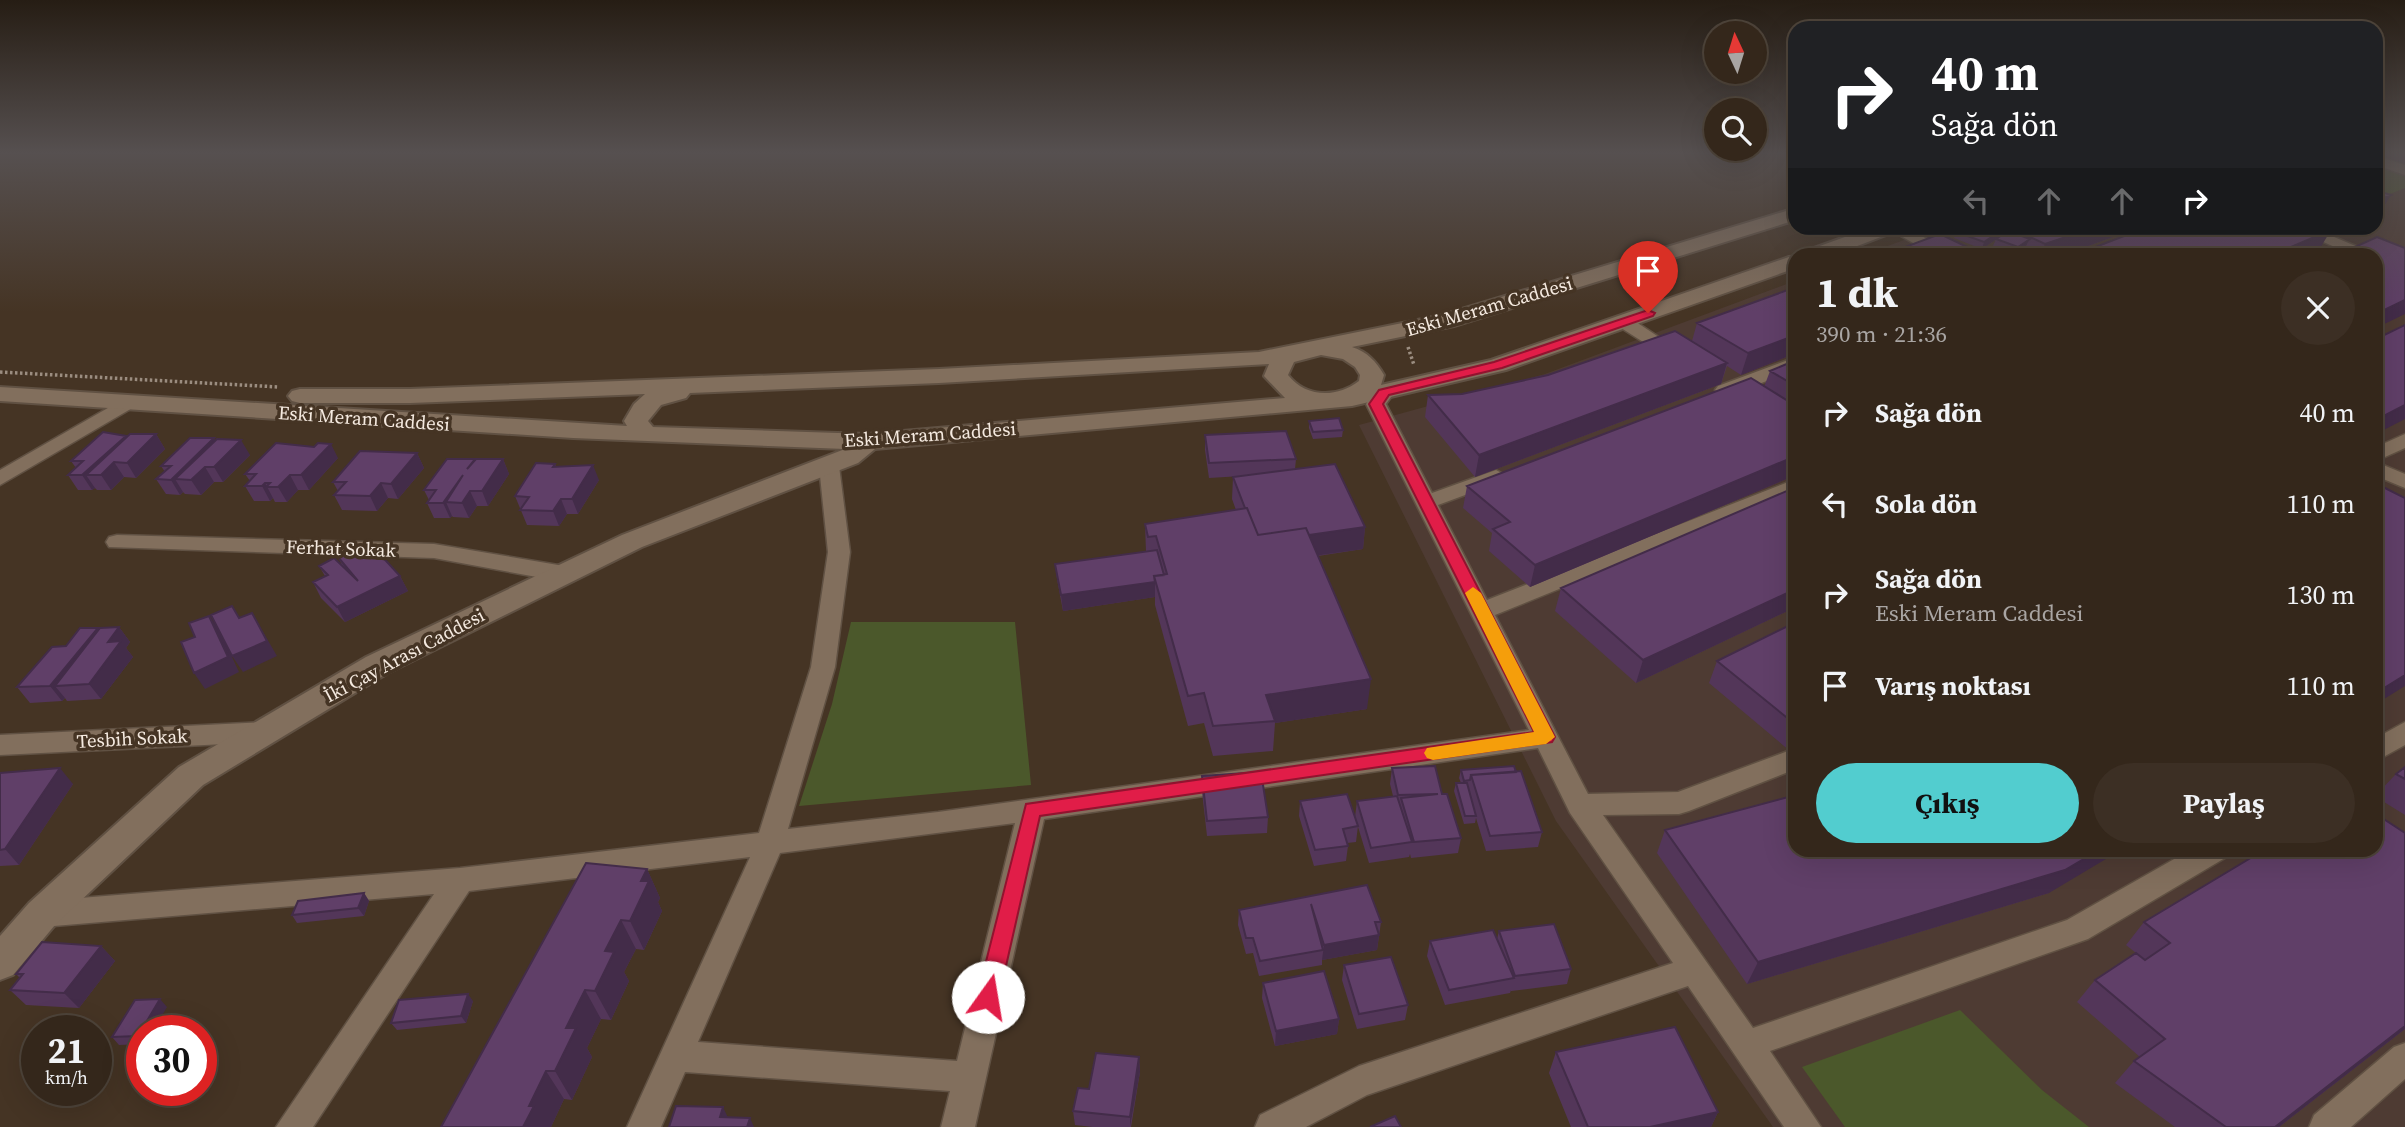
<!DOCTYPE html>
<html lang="tr">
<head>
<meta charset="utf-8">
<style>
	body { margin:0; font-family:"Source Serif 4",serif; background:#3c2f24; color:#f1f3f6; height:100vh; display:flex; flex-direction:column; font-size:26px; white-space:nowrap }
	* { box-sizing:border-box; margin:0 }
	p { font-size:23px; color:#a9a5a3 }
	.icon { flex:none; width:38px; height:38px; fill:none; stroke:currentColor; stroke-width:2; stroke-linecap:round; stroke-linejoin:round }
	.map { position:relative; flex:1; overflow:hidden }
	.side { position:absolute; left:1788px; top:248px; width:595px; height:609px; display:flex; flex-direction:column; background:#34271b; border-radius:21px; box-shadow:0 7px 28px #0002,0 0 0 2px #4e443a }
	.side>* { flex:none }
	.top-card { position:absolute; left:1788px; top:21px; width:595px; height:214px; border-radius:21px; box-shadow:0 7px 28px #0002,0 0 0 2px #4e443a; background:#202124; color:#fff; overflow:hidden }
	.needle { width:46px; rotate:356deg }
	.controls { position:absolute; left:1704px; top:21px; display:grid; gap:14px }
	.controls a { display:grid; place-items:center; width:63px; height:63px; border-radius:50%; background:#34271b; box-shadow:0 7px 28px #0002,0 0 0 2px #4e443a; font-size:35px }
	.speed { position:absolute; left:21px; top:1015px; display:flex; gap:14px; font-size:35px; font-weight:700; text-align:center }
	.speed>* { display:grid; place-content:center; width:91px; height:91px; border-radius:50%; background:#34271b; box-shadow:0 7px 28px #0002,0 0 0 2px #4e443a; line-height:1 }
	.speed small { font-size:18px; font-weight:400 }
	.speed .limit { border:10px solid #d22; background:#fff; color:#111 }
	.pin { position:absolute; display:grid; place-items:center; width:60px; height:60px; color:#fff; margin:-72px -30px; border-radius:50% 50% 50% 0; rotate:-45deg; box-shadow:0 0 7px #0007 }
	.pin .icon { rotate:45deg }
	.me { position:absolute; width:77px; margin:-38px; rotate:13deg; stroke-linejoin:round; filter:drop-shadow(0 0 5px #0008) }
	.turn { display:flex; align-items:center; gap:24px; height:147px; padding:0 28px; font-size:32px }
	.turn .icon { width:91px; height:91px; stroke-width:2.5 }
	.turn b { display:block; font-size:49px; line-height:60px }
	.lanes { display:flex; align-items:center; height:66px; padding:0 28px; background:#0003; justify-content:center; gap:35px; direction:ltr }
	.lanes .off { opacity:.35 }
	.round { display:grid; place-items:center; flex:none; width:74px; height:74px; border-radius:37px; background:#3c2f24 }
	.headline { display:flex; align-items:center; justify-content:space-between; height:119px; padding:0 28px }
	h1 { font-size:42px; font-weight:700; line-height:52px }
	.primary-button { display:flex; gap:14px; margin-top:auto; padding:14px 28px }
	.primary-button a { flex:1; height:80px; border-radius:42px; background:#52cdcf; color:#111; font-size:28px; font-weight:700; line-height:80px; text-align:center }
	.primary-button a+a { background:#3c2f24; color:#f1f3f6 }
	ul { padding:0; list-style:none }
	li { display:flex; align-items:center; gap:21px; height:91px; padding:0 28px }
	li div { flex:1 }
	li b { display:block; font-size:26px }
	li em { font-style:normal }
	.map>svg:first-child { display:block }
</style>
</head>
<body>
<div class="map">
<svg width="2405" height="1127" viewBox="0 0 2405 1127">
	<rect width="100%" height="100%" fill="#453424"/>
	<path fill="#4e3b33" d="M2377,154h28v973h-632l-217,-306 -197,-396 186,-51 250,-93 1,569h580v-594l-513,-1 74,-27h439z"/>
	<path fill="#4b582b" d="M2376,166l29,10v12l-28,11z
		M851,622h164l16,163 -232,21 33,-102z
		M1960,1010l82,80 47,37h-244l-43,-60z"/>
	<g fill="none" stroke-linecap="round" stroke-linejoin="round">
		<defs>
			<path id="minor" d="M2376,156l29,9v10l-29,-10z
				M1887,228h20l51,28h-22z
				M2292,228h21l66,28 -3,4v-4h-21z
				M1624,317l6,1 56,37 -9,6 -7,-2 -52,-33 -3,-4z
				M1796,357v13l-64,24 -7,2 -10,-6 3,-4z
				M1384,387l10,6 -8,11 46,89 64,-23 11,6 -4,5 -65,24 49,95 309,-121v14l-301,122 93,179 90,-2 118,-44v21l-107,42 -10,3 -76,1 150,213 314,-108 123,-70h39l-4,8 -137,81 -318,112 51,76h-37l-96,-141 -321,109 -61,32h-51l5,-12 99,-49 314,-103 -103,-150 -32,-65 -494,71 -69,308h-34l9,-36 -265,-19 -24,55h-34l123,-270 -281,34 -156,236h-37l158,-233 -392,33 -10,-4 -5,-9 5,-9 10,-4 418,-33 299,-35 52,-166 17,-115 -9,-86 10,-6 10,6 11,86 -15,115 -47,162 150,-17 591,-82 -163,-326 11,-15zM1015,823l-58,238 -259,-19 82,-189z
				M127,397l7,2 3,4 -3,4 -134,78v-15z
				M2405,434v14l-29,13v-14z
				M2376,462l29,12v14l-29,-12z
				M117,535l317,9 130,22 8,3 3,5 -3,5 -8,3 -130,-24 -325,-11 -3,-5 3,-5z
				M265,722l9,3 4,7 -4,7 -9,3 -265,13v-20z
				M2405,722v23l-29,16v-23z
				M2405,1043v36l-54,48h-42l5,-12 80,-68z"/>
			<path id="tertiary" d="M1796,208v12l-342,106 -102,21c15,5 24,14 32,28l-3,10 110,-25 298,-103 10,-1h-3v12l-290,102 -154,36 -477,43 -17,14 -216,84 -254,126 -185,112 -148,140 -42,50 -13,5v-44l29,-33 150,-136 187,-110 256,-122 223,-86 -272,-11 -573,-37v-14l627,39 -3,-5 10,-17 11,-10 -235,9h-110l-8,-2 -4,-5 4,-5 8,-2h110l529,-20 320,-17 183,-37zM1321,355l22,4 12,8 5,8 -1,6c-22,17 -53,17 -71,-6l6,-13zM1269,364l-5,12 21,22 -417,36 -215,-7 -5,-6 13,-16 25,-7 4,-5 249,-10z
				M1870,228h27l-3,4 -63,24h-31l3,-4z"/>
		</defs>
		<use href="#minor" stroke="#605143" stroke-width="3"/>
		<use href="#tertiary" stroke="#605143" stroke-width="4"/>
		<path stroke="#9b8d80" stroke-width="3.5" stroke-dasharray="2.5 2.5" stroke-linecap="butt" d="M1408,347l6,18
			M0,372l279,15"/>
		<use href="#minor" fill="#826f5d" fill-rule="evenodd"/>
		<use href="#tertiary" fill="#826f5d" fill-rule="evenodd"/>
	</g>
	<path fill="#533659" d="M2378,154h27v10z
		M2028,228h110l-78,28h-38l4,-10 -11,8 -22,-8 3,-7 33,-1 9,-6z
		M2008,231l-26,18 -28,-11 2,-6z
		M1796,287v66l-55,22 -14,-9 -6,18 -246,93 -50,-60 3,-22 34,-1 86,-19 144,-34 5,-18z
		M1796,360v115l-266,112 -41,-36 3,-18 -29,-25 4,-22 297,-99 6,-16z
		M1309,421l34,9 -1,7 -29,2 -4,-11z
		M156,434l9,15 -29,29 -12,-1 -13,13h-14l-2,-2 -3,2h-14l-10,-15 8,-7 -5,-7 55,-25 1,1z
		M1205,435l91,24 -1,10 70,58 -2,22 -45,7 49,153 -92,14 -2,28 -60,5 -9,-33 -16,3 -33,-121v-8l-92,14 -6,-32 -2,-15 91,-12 -1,-28 91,-14 -4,-11 1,-22 9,-1 -33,2 -4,-28z
		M215,440l35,15 -27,27h-9l-13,13 -16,-1 -2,-2 -3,3 -14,-1 -10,-15 9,-7 -4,-6z
		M417,453l7,15 -26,31 -10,-1 -11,13 -35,-1 -8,-15 4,-4 -5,-9z
		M338,458l-29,32h-11l-11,12h-12l-2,-4 -3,3h-16l-9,-15 5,-5 -5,-7z
		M475,459v1l28,-1 6,15 -21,32h-11l-8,12 -16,-1 -1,-1 -2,2h-16l-7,-15 2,-3 -5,-10z
		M555,464l1,3 43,13 -21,34h-11l-8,12 -32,-1 -12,-29z
		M1796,487v120l-160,76 -81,-72 6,-23z
		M338,557l25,1 37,18 8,15 -63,31 -24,-24 -8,-16 12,-6 -6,-10 24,1z
		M1796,622v126l-6,3 -81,-68 8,-22z
		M119,627l11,15 -4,6 7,9 -32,42 -34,2 -2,-3 -3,3 -32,2 -13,-16 49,-41 32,-18 1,1z
		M1514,766l28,66 -4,15 -52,4 -10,-33 -1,5 -11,1 -10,-33 2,-8h5l-2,-5 2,-8z
		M2405,767v48l-29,-18v-2l20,-21z
		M1392,768l50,26 19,44 -3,15 -47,5 -1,-4 -1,3 -40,6 -14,-46 2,-16 36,-5 -3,-12z
		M0,773l73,11 -54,81 -19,1z
		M1202,776l66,41 -1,16 -60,3 -5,-44z
		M1300,801l58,25 -2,16 -9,1 1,3 -2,15 -32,5 -15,-50z
		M1665,830l384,63 -302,91 -90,-131z
		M2405,833v196l-126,98h-104l-60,-44 19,-22 6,-4 -63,-55 18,-22 41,-27 -10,-8 18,-23z
		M647,869l13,29 -2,4 4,9 -18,39 -8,-1 -12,23 5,9 -18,39 -10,-1 -14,29 5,9 -20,43 -8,-1 -13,28h-110z
		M364,893l5,8 -5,15 -67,7 -5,-8z
		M1239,910l142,12 -4,28 -55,10v5l-63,11 -6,-23 -7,1 -8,-29z
		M1499,931l72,38 -4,15 -56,7v-1l-1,3 -65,12 -18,-49 3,-15 67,-2z
		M101,946l14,15 -36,47 -53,-3 -16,-15 10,-12 -4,-4z
		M1344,965l64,40 -3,15 -48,9 -15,-49z
		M1263,983l76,36 -2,15 -62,12 -13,-48z
		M473,1001l-7,22 -69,7 -6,-7z
		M167,1007l-25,24v13l-23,1 -7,-8z
		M1556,1052l162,60 -7,15h-140l-22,-54z
		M1139,1057l1,15 -9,55h-38l-18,-2 -2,-14 16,-22z"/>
	<path fill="#432c49" d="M2391,195l-8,13 -7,2v-9z
		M2005,228h4l-1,3 -26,18 2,-7z
		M2093,228h45l-78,28h-20l5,-12z
		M2331,230l-12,20 -13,6h-36z
		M2029,240l-3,6 -11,8 3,-7z
		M2405,300v14l-29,14v-14z
		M1796,335v18l-55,22 7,-22z
		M1727,363l-6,21 -246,93 4,-22z
		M2405,405v14l-29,15v-14z
		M156,434l9,15 -29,29 -9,-15z
		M126,436l9,15 -21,11 10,15 -13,13 -10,-15h-15l9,13 -3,2 -10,-15z
		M214,438l9,15 -18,14 9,15 -13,13 -10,-15 -16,-1 8,13 -3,3 -9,-15z
		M241,440l9,15 -27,27 -9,-15z
		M331,444l7,14 -29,32 -8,-15z
		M417,453l7,15 -26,31 -7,-15z
		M1796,456v19l-266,112 5,-22z
		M503,459l6,15 -21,32 -6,-15z
		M593,465l6,15 -21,34 -6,-15z
		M290,475l8,15 -11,12 -9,-15z
		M463,475l-17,27 6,14 -2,2 -7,-15z
		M265,483l8,15 -3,3 -8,-15z
		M381,483l7,15 -11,13 -7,-15z
		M470,491l7,15 -8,12 -7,-15z
		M561,499l6,15 -8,12 -6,-15z
		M1365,527l-2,22 -106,15v-22z
		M400,576l8,15 -63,31 -8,-15z
		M1155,582v15l-92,14 -2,-16z
		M1796,589v18l-160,76 7,-23z
		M252,613l25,43 -34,16 -11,-16z
		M209,616l11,15 19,41 -34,17 -11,-16z
		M119,627l11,15 -4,6 7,9 -32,42 -12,-15 -34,2 10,12 -3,3 -12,-15 48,-58 10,13z
		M2405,675v11l-29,18v-11z
		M1371,679l-4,30 -92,14 -9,-28z
		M1796,737v11l-6,3z
		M60,768l13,16 -54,81 -14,-16z
		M2099,850h22l-72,43 -302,91 11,-22z
		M647,869l13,29 -2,4 4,9 -18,39 -14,-29 11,-40z
		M364,893l5,8 -5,15 -6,-8z
		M621,920l15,29 -12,23 5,9 -18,39 -16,-29 10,-40z
		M1379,935l-2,15 -55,10 2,-15z
		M101,946l14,15 -36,47 -15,-15z
		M585,990l16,29 -14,29 5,9 -20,43 -17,-29 11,-43z
		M468,994l5,7 -7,22 -5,-7z
		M160,999l7,8 -14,24h-11v9l-4,-4z
		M1339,1019l-2,15 -62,12 1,-15z
		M2405,1026v3l-126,98h-4z
		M1139,1057l1,15 -10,55v-10z
		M546,1071l18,28 -13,28h-28l6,-21z
		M723,1107l7,15 -10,-5z
		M1718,1112l-7,15h-61z
		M750,1118l4,9h-7z"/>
	<path fill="#603f68" stroke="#432c49" stroke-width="2" d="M2376,190l15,5 -15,6z
		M1963,228h42l-21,14 -28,-10z
		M2046,228h47l-48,16 -15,-7z
		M2145,228h180l6,2 -61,26h-198z
		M2008,231l22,8 -12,8 -22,-8z
		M1940,234l46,22h-105z
		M2377,237l28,11v52l-29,14v-58h-41z
		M1796,287v48l-48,18 -51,-30z
		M2405,325v80l-29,15v-81z
		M1675,331l52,32 -248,92 -51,-60 34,-1 86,-19z
		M1796,360v26l-26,-15z
		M1751,378l45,28v50l-261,109 -42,-36 17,-7 -43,-36z
		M1339,418l4,12 -30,2 -4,-11z
		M1286,431l10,28 -87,4 -4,-28z
		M103,432l23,4 -44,39h-14l15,-14h-12z
		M130,434h26l-29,29 -13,-1 -13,13h-15z
		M190,438h24l-43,42 -15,-1 15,-13h-10z
		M217,439l24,1 -27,27h-9l-14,13 -16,-1z
		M276,443l38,4 4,-4 13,1 -30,31h-11l-12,12h-12l4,-4h-5l-3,3h-17l11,-12h-11z
		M360,451l57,2 -26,31 -10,-1 -11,13 -36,-1 12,-13h-13z
		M447,459h28l-8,10 9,-10h27l-21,32h-12l-8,12 -16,-1 17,-27 -20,28h-16l9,-13h-12z
		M536,463l19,1 -2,3 40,-2 -21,34h-11l-8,12 -33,-1 9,-13 -14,-1z
		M1335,464l30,63 -56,8 -3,-7 -48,7 -11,-27h-2l-12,-31z
		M1796,487v102l-153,71 -82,-72z
		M2385,488l20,10v177l-29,18v-201z
		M1247,508l11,27 48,-7 65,151 -105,16 9,26 -62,5 -9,-33 -16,3 -34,-120 13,-2 -11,-38 -8,1 -3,-13z
		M355,549l8,9 14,-7 23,25 -63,31 -24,-25 15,-7 -9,-9 15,-8 24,23 -20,-24z
		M1157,550l7,25 -10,1 1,6 -94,13 -6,-31z
		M232,606l7,12 13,-5 15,28 -35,15 -21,-41z
		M209,616l19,41 -34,16 -13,-31 14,-5 -6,-14z
		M1796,622v103l-79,-64z
		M119,627l-11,15 13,-1 -32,43 -34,2 45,-58z
		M80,628h18l-48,58 -33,1 35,-40 14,-1z
		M1435,766l7,28h5l14,44 -47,4 -13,-44 37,-4 -40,1 -6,-27z
		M1514,766l2,6 -45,3 -1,5 -6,1 -3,-11z
		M2405,767v12l-9,-5z
		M60,768l-55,81 -5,1v-77z
		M1521,771l21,61 -52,4 -19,-61z
		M1261,772l7,45 -61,4 -5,-45z
		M1456,783h11l9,33h-11z
		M1347,794l11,32 -15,3 5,17 -33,4 -15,-49z
		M1796,795v55h303l-34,20 -307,92 -93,-132z
		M1397,796l15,46 -41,6 -14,-47z
		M2376,814l29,19v193l-130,101h-49l-92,-66 31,-22 -70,-59 41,-27 9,7 25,-17 -26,-21 120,-72h112z
		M586,863l61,6 -6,12h8l-19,40 -9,-1 -16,31 9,1 -19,39 -10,-1 -19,38h10l-21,43h-9l-17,35h5l-11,21h-82z
		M1367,885l14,37h-6l4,13 -55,10 -13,-41 12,46 -63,11 -7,-23h-7l-7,-28z
		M364,893l-6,15 -66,7 6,-14z
		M1554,924l17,45 -56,7 -16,-45z
		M1493,930l21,48 -65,12 -19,-49z
		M42,942l59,4 -37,47 -54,-3 13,-16h-7z
		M1391,957l17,48 -49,9 -15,-49z
		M1324,971l15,48 -63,12 -13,-48z
		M468,994l-7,22 -70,7 8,-23z
		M160,999l-22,37 -26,1 23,-37z
		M1675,1027l43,85 -68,15h-62l-32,-75z
		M1096,1053l43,4 -9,60 -57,-6 5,-23 11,1z
		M676,1106l47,1 -3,10 30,1 -3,9h-78z
		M1395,1116l6,11h-31z"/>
	<linearGradient id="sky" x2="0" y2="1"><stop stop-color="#261d14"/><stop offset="0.49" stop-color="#565050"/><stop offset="1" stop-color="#565050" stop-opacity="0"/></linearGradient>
	<rect width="2405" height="312" fill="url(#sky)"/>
	<path fill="#e11d48" stroke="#92132f" stroke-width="2" d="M1648,310l7,3 -2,3 -151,52 -113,27 -6,9 172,333 -3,5 -512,74 -41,181 -3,7 -8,3 -8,-3 -3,-7 49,-193 508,-72 -165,-328 10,-14 115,-28z"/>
	<path fill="#f59e0b" d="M1473,587l8,6 74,144 -9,7 -113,16 -6,-2 -3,-5 3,-5 107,-16 -69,-139z"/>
	<g text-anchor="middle" stroke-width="7" stroke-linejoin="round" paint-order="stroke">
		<g font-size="19" fill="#f5eae0" stroke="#453424">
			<text transform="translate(1489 306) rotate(-16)" y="7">Eski Meram Caddesi</text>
			<text transform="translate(364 418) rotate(4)" y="7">Eski Meram Caddesi</text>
			<text transform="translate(930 434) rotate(-4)" y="7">Eski Meram Caddesi</text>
			<text transform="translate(341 548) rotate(2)" y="7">Ferhat Sokak</text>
			<text transform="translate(404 655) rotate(-28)" y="7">İki Çay Arası Caddesi</text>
			<text transform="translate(132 738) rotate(-3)" y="7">Tesbih Sokak</text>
		</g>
	</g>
</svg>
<div class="controls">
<a><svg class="needle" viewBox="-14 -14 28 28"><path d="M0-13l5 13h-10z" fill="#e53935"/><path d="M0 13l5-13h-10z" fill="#a9a5a3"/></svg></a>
<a><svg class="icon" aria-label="search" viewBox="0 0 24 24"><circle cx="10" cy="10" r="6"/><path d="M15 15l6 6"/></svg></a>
</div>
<div class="speed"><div>21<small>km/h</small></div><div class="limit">30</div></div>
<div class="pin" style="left:1648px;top:313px;background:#d93025"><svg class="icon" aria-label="arrive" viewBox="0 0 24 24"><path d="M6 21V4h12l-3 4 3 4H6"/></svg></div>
<svg class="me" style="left:988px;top:997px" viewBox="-20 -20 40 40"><circle r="19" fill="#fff"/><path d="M0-13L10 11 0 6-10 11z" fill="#e11d48"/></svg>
<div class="top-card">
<div class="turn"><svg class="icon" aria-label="right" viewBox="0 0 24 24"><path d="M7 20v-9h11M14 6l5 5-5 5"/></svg><div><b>40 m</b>Sağa dön</div></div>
<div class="lanes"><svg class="icon off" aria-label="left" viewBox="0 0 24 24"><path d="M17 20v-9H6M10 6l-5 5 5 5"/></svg><svg class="icon off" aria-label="ahead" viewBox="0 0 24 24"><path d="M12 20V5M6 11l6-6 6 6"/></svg><svg class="icon off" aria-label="ahead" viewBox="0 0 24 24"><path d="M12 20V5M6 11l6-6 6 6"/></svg><svg class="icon" aria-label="right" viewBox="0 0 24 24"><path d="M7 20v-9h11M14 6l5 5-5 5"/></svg></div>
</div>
<section class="side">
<div class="headline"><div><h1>1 dk</h1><p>390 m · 21:36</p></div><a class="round"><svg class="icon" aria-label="close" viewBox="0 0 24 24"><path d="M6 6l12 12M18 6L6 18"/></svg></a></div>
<ul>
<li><svg class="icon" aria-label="right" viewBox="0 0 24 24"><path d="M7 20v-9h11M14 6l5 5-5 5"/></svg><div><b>Sağa dön</b></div><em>40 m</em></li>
<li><svg class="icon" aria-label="left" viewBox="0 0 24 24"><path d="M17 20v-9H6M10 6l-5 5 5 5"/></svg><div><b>Sola dön</b></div><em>110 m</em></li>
<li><svg class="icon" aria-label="right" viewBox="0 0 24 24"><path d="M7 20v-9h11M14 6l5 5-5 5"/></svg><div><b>Sağa dön</b><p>Eski Meram Caddesi</p></div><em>130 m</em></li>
<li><svg class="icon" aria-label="arrive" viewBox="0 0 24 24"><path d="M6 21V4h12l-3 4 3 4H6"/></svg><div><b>Varış noktası</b></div><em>110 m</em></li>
</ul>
<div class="primary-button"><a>Çıkış</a><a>Paylaş</a></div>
</section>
</div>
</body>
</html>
